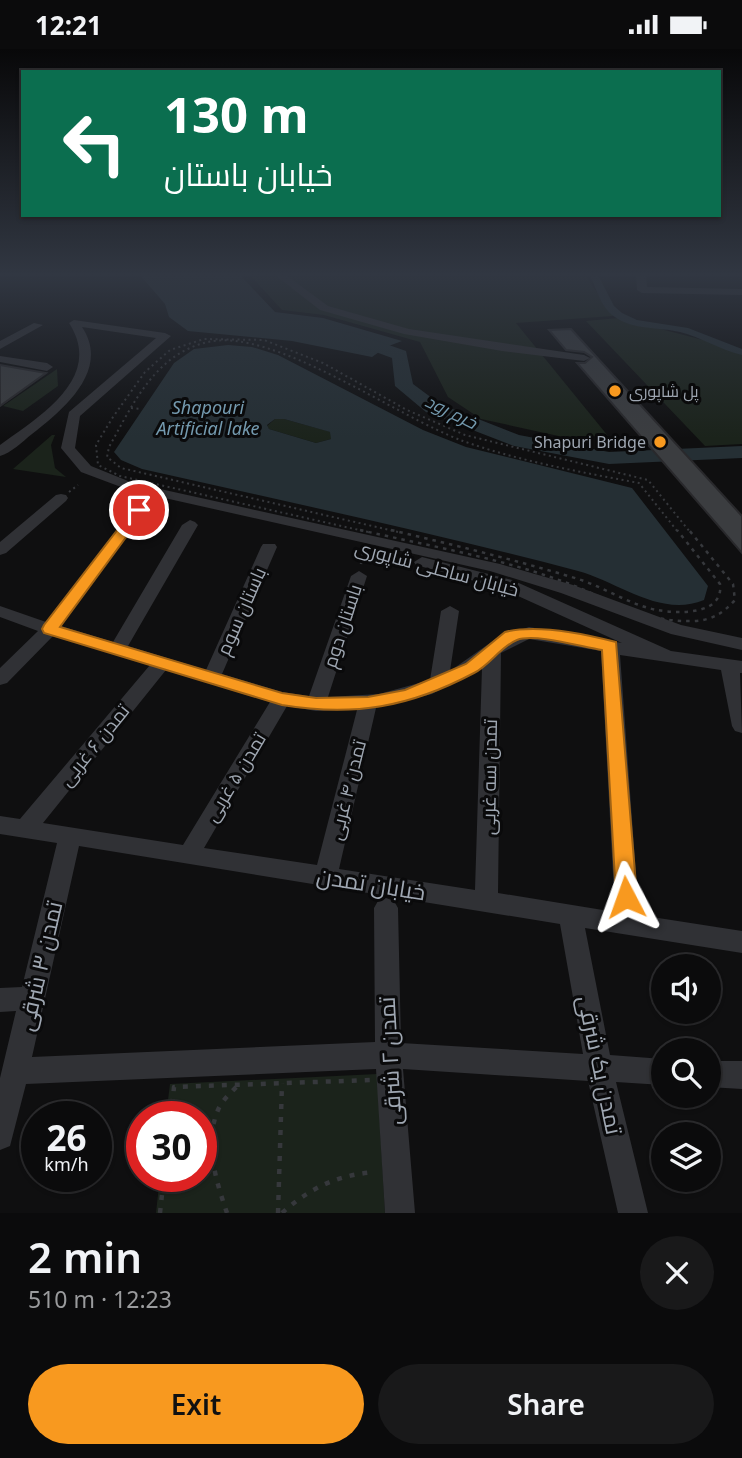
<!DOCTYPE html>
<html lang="en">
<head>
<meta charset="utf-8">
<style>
	body { margin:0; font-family:"Noto Sans",Cairo,sans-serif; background:#19191a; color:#f1f3f6; height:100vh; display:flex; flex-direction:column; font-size:26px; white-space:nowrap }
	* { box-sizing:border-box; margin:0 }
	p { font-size:23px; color:#9a9b9d }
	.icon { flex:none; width:38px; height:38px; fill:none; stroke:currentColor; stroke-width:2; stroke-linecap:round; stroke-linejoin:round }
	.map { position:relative; height:1164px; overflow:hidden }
	.drawer { display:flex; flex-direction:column; background:#0b0b0c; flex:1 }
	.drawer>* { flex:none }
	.guide { position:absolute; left:21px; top:21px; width:700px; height:147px; border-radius:0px; box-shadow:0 2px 5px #0004,0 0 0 2px #2b2b2d; background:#0b6e4f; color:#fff; overflow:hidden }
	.buttons { position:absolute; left:651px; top:905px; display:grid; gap:14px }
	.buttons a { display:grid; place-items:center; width:70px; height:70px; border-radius:50%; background:#0b0b0c; box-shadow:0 2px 5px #0004,0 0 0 2px #2b2b2d; font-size:35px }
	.speed { position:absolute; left:21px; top:1052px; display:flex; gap:14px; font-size:35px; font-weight:700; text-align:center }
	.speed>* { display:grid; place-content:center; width:91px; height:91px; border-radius:50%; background:#0b0b0c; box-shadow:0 2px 5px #0004,0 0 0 2px #2b2b2d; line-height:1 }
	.speed small { font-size:18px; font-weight:400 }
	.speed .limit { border:10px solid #d22; background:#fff; color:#111 }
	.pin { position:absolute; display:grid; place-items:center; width:60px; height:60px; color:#fff; margin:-30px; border:4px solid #fff; border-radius:50%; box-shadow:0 2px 7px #0007 }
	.me { position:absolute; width:77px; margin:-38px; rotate:356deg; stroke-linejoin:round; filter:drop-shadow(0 0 5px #0008) }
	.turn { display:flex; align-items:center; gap:24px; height:147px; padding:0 28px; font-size:32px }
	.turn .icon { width:91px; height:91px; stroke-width:2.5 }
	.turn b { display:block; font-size:49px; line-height:60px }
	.round { display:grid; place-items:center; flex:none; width:74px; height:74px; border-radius:37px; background:#19191a }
	.summary { display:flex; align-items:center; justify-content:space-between; height:119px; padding:0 28px }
	h1 { font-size:42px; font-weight:600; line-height:52px }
	.primary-button { display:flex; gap:14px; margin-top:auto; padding:14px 28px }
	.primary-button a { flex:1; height:80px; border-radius:42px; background:#f8991f; color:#111; font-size:28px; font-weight:600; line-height:80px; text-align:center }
	.primary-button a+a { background:#19191a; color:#f1f3f6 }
	.status { display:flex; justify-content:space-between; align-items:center; height:49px; padding:0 35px; background:#0b0b0c; direction:ltr }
	.status svg { height:19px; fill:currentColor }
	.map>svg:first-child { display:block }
</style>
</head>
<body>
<div class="status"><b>12:21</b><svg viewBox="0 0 49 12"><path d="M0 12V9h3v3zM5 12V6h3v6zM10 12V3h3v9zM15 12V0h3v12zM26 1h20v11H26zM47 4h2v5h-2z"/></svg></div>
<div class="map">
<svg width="742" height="1164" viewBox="0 0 742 1164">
	<rect width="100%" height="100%" fill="#0f0f10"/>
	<path fill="#1b231b" d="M250,226h335l28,41 -97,7 92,113 -45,1 -82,-18 -33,-22 -28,-55 -96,-27 -42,-5z
		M618,269l124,32v94l-37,2 -119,-125z
		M57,320l1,17 -35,25 -20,-5z
		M275,370h9l47,13v7l-15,4 -47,-14 -2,-3z
		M52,386h3l-4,10 4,23 11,9 -53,-8z
		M377,1025l8,139h-229l4,-37h41v-59l-35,-1 4,-32z"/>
	<path fill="#252f34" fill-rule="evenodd" d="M140,226h100l35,37 48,6 79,23 -16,6 -14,10 -80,-16 -104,-10 -19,-14 -4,-13z
		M228,296l24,2 26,8 145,75 43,17 166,41 76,98 -4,14c-44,18 -85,-18 -126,-29 -144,-38 -290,-69 -436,-102l-21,-9 -7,-8 60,-89 20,-14zM275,370h9l46,13 1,7 -15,4 -47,-14 -2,-4z"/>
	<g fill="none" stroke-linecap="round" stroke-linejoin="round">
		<path fill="#252f34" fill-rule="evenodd" d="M590,226h8l16,31 8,7 15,7 51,8 54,21v6c-22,-5 -41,-18 -62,-23 -21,-5 -47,-2 -65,-15 -14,-9 -19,-29 -25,-42z"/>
		<path fill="#252f34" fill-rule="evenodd" d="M352,283l54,19 7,33 27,20 79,31 90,17 133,-6v12l-133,6 -95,-18 -88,-34 -31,-26 -3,-28 -46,-17 -2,-4 2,-4z"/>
	</g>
	<path fill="#3b3d40" stroke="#29292c" stroke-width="2" d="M571,280l171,187v37l-165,-190h8l7,-6 -8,-5 -18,-2 -17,-20z
		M0,316l46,8 -46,33z"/>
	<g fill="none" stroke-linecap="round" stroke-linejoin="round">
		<path stroke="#36383c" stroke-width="2" stroke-dasharray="2 3.5" stroke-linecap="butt" d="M131,359l11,1
			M69,443l9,-7
			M368,483l-248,-56 -22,-11 -2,-20 17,-28 32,-45 25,-22 34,-11 60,1 59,23 84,47 58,25 183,45 42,52
			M398,483l-277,-64 -14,-11 2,-10c24,-43 46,-93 99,-105 65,-15 189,75 255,99 56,20 117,31 176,42l39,49"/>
		<path stroke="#36383c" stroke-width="2.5" stroke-dasharray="3.5 5" stroke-linecap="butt" d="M360,481c69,16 141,28 207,53 45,17 77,40 127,38 19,-1 29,-8 41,-21l-2,-16 -44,-54
			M391,481c63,15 125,30 187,49 26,8 52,26 79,31 22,4 67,5 63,-26l-43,-54
			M361,515l2,-14"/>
		<path stroke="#36383c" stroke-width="4.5" stroke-dasharray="5 8" stroke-linecap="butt" d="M171,1068l3,-30 197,-7
			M160,1164l4,-37
			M227,1164c-11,-32 -23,-70 -9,-103 4,-10 14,-18 21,-26
			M278,1164l4,-130
			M282,1164c28,-25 55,-38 93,-41"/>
		<path fill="#303135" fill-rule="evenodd" d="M275,226h11l42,31 81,23 175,26 6,3 -6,3 -82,-10 -98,-17 -84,-24z
			M636,226h10l1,12 95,2v6l-100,-2 -5,-3z
			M74,271l91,13 6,3 -91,80 -5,32 16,18 42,17 367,81 73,21 108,40 61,13v12l-71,-16 -110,-41 -71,-22 -361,-81 -48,-18 -20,-24 8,-36 87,-74 -74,-11c29,43 -19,83 -50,107 -10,8 -21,19 -32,22v-11c38,-28 105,-67 69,-122z
			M34,274l9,2 -43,24v-8z
			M0,307l47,7 6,4 -6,4 -47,-9z
			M61,445l5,1 2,3 -2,3 -60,52 -6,2v-13l56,-47z
			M139,457l7,4 -85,116 52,16 69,-117 8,-5 5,2 3,3 -70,121 78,24 55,-123 2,-3h12l2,3 -55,127 60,18 27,4 42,-120 8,-5 8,5 -39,121 51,-3 51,-14 11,-69 9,-5 9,5 -9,60 47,-33 32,-11 93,16 -122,-55 -84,-23 -2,-3 8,-5 90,23 159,71 71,10v12h-2l2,60 -7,-2 -3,-5 -11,-56 -101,-15 19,260 103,16v22l-157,-25 25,127 53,4v26l-47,-3 32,131h-30l-30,-132 -185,-12 12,144h-30l-9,-144 -350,15 -16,62 -10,4v-72l16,-67 -16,1v-24l22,-1 35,-144 -57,-9v-18l20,3 130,-154 -97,-29 -46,47 -7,2v-17l38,-37 -38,-14v-11l46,16 88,-115zM529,590l72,12 14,261 -117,-19 3,-240zM482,619l-7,222 -136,-21 37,-161 56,-14zM166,621l104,32 -87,143 -140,-22zM287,657l29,5 41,-1 -40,155 -113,-17zM79,797l481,78 23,130 -182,-11 -3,-135 -4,-7 -8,-3 -8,3 -4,7 1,134 -343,15z
			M709,1012h33v28l-33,-2z"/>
	</g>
	<linearGradient id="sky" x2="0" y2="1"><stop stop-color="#080809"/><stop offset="0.58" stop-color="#313742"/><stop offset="1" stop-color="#313742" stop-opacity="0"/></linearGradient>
	<rect width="742" height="389" fill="url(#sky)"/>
	<path fill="#f8991f" stroke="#a16314" stroke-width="2" d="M139,457l7,4 -86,117 222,66 34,5 52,-1 37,-7 61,-26 39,-32c31,-8 80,2 111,10l21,255 -3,6 -8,3 -7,-3 -3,-6 -14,-247c-20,-3 -67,-17 -85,-10 -16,6 -27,25 -43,33 -64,34 -120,44 -192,32l-238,-72 -2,-4 2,-4 91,-118z"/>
	<g fill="#f8991f" stroke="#0a0a0b" stroke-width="2.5">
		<circle cx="615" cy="342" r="7"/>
		<circle cx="660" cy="393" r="7"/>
	</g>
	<g text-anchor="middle" stroke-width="6" stroke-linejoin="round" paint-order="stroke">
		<g font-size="16" fill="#9fa7b2" stroke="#0a0a0b" text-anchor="start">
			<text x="629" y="348">پل شاپوری</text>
			<text x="646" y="399" text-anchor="end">Shapuri Bridge</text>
		</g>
		<g font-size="18" font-style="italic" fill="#749aaf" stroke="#0a0a0b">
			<text x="208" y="365">Shapouri<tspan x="208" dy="21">Artificial lake</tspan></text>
			<text transform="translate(451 363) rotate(26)" y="6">خرم رود</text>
		</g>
		<g font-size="19" fill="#9fa7b2" stroke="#0a0a0b">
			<text transform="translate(437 519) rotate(15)" y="7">خیابان ساحلی شاپوری</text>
			<text transform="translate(241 562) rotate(-66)" y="7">باستان سوم</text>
			<text transform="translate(342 577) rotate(-72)" y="7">باستان دوم</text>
			<text transform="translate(94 696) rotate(-51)" y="7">تمدن ۶ غربی</text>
			<text transform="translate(235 728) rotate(-59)" y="7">تمدن ۵ غربی</text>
			<text transform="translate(489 728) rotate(-89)" y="7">تمدن سه غربی</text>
			<text transform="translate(347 741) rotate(-76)" y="7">تمدن ۴ غربی</text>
		</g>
		<g font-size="23" fill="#9fa7b2" stroke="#0a0a0b">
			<text transform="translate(371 835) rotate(9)" y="8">خیابان تمدن</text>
			<text transform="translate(40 917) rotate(-77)" y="8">تمدن ۳ شرقی</text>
			<text transform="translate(390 1012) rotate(-93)" y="8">تمدن ۲ شرقی</text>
			<text transform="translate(600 1016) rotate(78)" y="8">تمدن یک شرقی</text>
		</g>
	</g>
</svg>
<div class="buttons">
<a><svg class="icon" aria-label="sound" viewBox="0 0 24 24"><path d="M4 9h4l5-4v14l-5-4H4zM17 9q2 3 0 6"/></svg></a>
<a><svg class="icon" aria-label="search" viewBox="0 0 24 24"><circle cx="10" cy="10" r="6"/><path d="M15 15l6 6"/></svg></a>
<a><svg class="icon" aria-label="layers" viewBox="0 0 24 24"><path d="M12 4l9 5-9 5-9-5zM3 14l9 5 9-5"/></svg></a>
</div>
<div class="speed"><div>26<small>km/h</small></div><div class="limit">30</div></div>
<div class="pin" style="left:139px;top:461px;background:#d93025"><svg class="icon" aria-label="arrive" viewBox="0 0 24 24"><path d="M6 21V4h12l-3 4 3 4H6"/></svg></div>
<svg class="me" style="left:626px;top:848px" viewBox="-20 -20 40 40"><path d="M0-17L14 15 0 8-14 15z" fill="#f8991f" stroke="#fff" stroke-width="4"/></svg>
<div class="guide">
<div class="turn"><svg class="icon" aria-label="left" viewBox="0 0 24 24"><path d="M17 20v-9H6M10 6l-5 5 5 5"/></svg><div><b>130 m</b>خیابان باستان</div></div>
</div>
</div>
<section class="drawer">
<div class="summary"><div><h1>2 min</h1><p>510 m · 12:23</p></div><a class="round"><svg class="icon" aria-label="close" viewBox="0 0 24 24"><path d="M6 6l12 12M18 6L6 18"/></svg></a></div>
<div class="primary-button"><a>Exit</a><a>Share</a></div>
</section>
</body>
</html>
